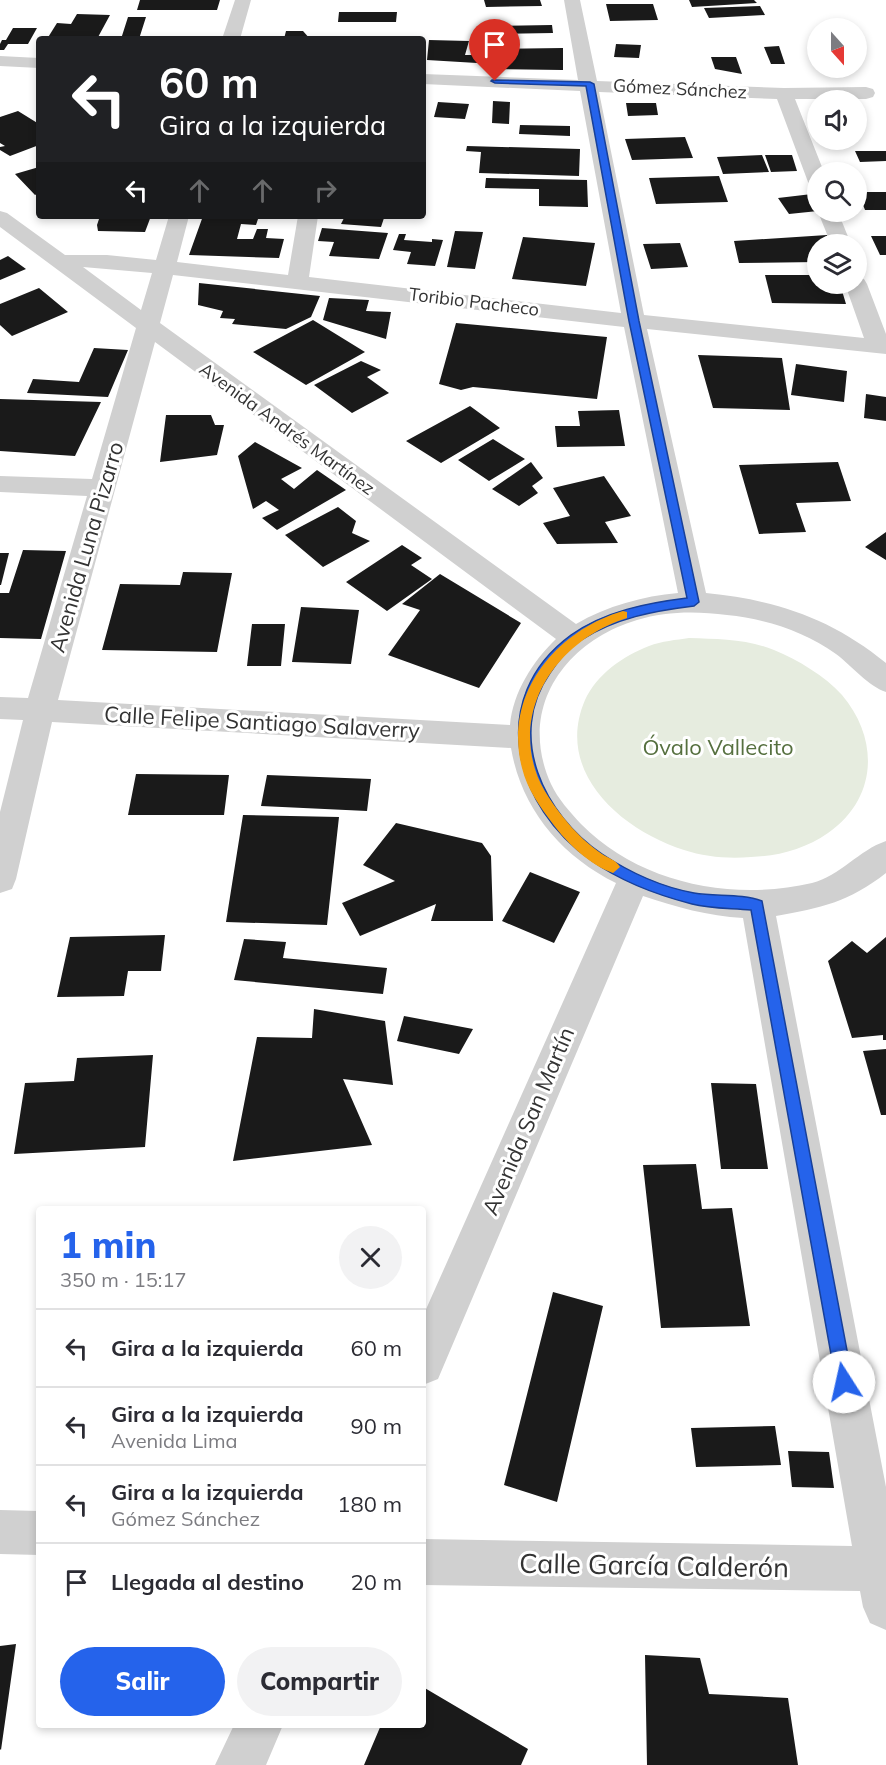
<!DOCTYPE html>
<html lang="es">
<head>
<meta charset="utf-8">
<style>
	body { margin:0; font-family:Mulish,sans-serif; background:#f2f2f3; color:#2b2b33; height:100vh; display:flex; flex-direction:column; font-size:22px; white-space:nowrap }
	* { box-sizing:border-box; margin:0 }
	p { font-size:20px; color:#7c7c81 }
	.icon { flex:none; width:33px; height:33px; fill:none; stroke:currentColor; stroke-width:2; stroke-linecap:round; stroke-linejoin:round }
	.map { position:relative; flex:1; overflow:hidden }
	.drawer { position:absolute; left:36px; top:1206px; width:390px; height:522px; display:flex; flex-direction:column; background:#fff; border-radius:6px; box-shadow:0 3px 9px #0003 }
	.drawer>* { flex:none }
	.hud { position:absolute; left:36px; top:36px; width:390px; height:183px; border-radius:6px; box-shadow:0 3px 9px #0003; background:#202124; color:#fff; overflow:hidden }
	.needle { width:39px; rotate:159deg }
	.tools { position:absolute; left:807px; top:18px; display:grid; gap:12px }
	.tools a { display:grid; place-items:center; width:60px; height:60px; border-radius:50%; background:#fff; box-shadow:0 3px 9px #0003; font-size:30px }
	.pin { position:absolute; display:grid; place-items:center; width:51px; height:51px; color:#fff; margin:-62px -26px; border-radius:50% 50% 50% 0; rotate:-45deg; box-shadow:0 0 6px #0007 }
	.pin .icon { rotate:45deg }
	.me { position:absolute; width:66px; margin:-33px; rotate:350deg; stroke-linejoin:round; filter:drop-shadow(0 0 4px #0008) }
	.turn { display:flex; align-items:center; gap:21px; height:126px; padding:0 24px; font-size:27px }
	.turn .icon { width:78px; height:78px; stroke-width:2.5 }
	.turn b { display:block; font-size:42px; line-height:51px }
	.lanes { display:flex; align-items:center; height:57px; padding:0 24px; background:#0003; justify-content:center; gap:30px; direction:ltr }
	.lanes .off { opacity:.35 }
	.round { display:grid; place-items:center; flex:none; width:63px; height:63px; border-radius:32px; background:#f2f2f3 }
	.headline { display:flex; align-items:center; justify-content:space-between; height:102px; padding:0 24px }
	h1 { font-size:36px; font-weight:800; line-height:45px; color:#2563eb }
	.primary-button { display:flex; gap:12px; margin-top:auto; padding:12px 24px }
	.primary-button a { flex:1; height:69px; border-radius:36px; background:#2563eb; color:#fff; font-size:24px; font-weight:800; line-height:69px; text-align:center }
	.primary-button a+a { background:#f2f2f3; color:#2b2b33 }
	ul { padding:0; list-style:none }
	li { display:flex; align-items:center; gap:18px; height:78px; padding:0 24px; border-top:2px solid #e1e1e2 }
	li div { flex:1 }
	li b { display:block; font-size:22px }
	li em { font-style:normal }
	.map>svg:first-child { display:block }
</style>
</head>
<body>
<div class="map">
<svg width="886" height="1765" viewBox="0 0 886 1765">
	<rect width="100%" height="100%" fill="#fff"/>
	<path fill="#e6ecdf" d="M689,638c29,1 58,1 85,12 24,10 51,26 68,45 38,45 35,104 -14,138 -23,16 -49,23 -77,24 -22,2 -46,0 -67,-7 -63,-20 -130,-78 -99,-150 12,-26 38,-44 64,-54 13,-5 27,-6 40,-8z"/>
	<path fill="#1a1a1a" d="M140,0h80l-3,10h-80z
		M484,0h56l2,6 -56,1z
		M689,0h65l3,3 -65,4z
		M606,4h47l5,16 -48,1z
		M760,6l5,9 -56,3 -5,-10z
		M339,12h58l-1,10h-58z
		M77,14l33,1 -13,24h-50l10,-16 14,1z
		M128,17h18l-7,22h-18z
		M552,25l1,8 -61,1v-8z
		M13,28h24l-9,16h-20l-4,6h-4v-6l2,-4h4z
		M286,31h17l7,8h-26z
		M429,40l40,1 -4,14h15l-3,8 -50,-3z
		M616,44l25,1 -2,13 -25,-1z
		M779,46l6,18h-14l-7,-17z
		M563,48v22l-73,-1 -2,-20z
		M711,57h25l6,17 -27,-5z
		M493,101l17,1 -1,22 -17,-1z
		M438,102l31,2 -4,15 -31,-2z
		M626,103h30l2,12 -30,1z
		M18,111l21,13v21l-29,11 -10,-6v-3l5,-1 -5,-3v-26z
		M520,125l50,1v10l-51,-2z
		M685,137l8,21 -61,2 -7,-21z
		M467,146l113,3 -1,27 -100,-3 2,-21 -15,-1z
		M855,151h31v10l-26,1z
		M762,155l7,17 -46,2 -6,-17z
		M765,155h27l5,16 -26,1z
		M39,167v26l-4,2 -20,-21z
		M719,176l9,26 -72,2 -7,-26z
		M486,178l101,2 1,27 -49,-1v-17l-54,-1z
		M858,192h28v18h-21z
		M812,194l6,8v9l-29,3 -11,-16z
		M100,216h51l-6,16 -47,-1 -1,-6z
		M203,216h56l-3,9 -15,-1 -4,15h16l4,-10h11l-2,9 18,1 -5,19 -90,-3z
		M345,216h18l21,2 -3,9 -40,-3z
		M322,228l66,5 -9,26 -50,-3 5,-14 -16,-1z
		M455,231l28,1 -8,37 -28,-2z
		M399,234h7l-2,6 28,2v-3l11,1 -8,26 -28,-2 4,-12 -18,-2z
		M827,235l4,9h-13v18l-79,1 -5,-22z
		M871,236h15v19h-6z
		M523,237l72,6 -9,43 -74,-7z
		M680,243l8,24 -37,2 -8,-25z
		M8,256l18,13 -26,11v-20z
		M765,275h53v9h22l6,20 -74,-1z
		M199,283l121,13 -9,21 -25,12 -54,-5 3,-5 -15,-1 3,-7 -25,-6z
		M39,288l29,24 -56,24 -12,-11v-21z
		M329,298l40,2 -3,11 25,1 -5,27 -63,-19z
		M313,320l52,32 -59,33 -53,-33z
		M456,323l151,14 -10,62 -124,-12 -12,3 -22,-6z
		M94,348l34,2 -20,47 -81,-4 6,-14 46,3z
		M698,355l84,3 8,52 -77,-2z
		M361,361l20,9 -14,7 22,16 -37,20 -38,-28z
		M796,364l51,7 -3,31 -53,-7z
		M866,394l20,3v24l-22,-3z
		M0,399l101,3 -26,54 -75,-5z
		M470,406l30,22 -59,35 -35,-22z
		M619,410l6,36 -68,1 -2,-21h25l-2,-15z
		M166,415h45l4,10h9l-7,30 -57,7z
		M493,439l32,20 -36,22 -31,-21z
		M255,442l47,26 -21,11 13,10 23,-19 29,20 -69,40 -15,-12 17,-8 -13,-9 -13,8 -15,-53z
		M531,462l12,16 -11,8 6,7 -19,13 -27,-17z
		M838,462l13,39 -55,2 10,29 -47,2 -20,-69z
		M604,476l27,40 -26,6 13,21 -61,1 -14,-21 27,-7 -17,-28z
		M338,507l18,14 -4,12 18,8 -47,26 -38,-32z
		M886,532v28l-21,-13z
		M402,545l20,13 -11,7 21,14 -45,32 -41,-29z
		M23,550l43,1 -25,88 -41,-1v-45h9z
		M0,553h9l-8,32h-1z
		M183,572l49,1 -15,79 -115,-2 18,-66 60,1z
		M440,574l81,49 -42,65 -91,-33 32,-45 -18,-6z
		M301,607l58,3 -8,54 -59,-2z
		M252,624h33l-4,42h-34z
		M136,774l93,1 -5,40h-96z
		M267,775l104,4 -4,32 -106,-5z
		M243,815l96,2 -12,108 -101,-3z
		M396,823l86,20 9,13 2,65h-62l5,-17 -76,32 -18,-33 53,-22 -32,-16z
		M530,872l50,20 -26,51 -52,-22z
		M165,935l-4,36h-33l-4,25 -67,1 13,-60z
		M886,937v103h-3v-5l-31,3 -24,-77 24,-20 15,12z
		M244,939l42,3 -3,16 104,10 -4,26 -149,-14z
		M314,1009l71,12 8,64 -50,-6 29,66 -139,16 24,-124 55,1z
		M404,1016l69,13 -14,25 -62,-13z
		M886,1049v66h-5l-18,-64z
		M153,1055l-8,92 -131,7 11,-71 49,-2 3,-23z
		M711,1083l45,1 12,85h-47z
		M696,1164l6,45 30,-1 18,118 -89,2 -18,-163z
		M553,1292l50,14 -46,196 -53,-17z
		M775,1426l6,39 -85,2 -5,-39z
		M788,1451l41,1 5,36 -42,-1z
		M16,1644l-15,106 -1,-1v-103z
		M645,1655l55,3 9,36 79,4 10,67h-151z
		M423,1687l105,62 -7,16h-157l17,-40h42z"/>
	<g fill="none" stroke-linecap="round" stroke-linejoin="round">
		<path fill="#d0d0d0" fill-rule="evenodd" d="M235,0h16l-11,39h-18z
			M564,0h16l17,81 187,7 82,-1 7,2 2,4 -2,4 -7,2h-71l29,73h-6v16l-7,-2 -3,-4 -31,-83 -178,-7 45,223 220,23 -19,-54h11v-6l8,1 3,5 19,50v20l-239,-25 59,264c70,7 125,25 180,70v29c-18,-6 -34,-26 -50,-38 -32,-23 -70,-35 -109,-39 -30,-4 -61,-4 -90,5 -73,22 -120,89 -86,164 7,15 19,28 30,40 58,59 151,78 231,59 28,-7 47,-33 74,-42v32c-37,29 -65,35 -110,43l110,571v143l-16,-7 -7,-16 -3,-16 -437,-6v-46l429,7 -109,-628c-35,-2 -67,-11 -100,-22l-205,483 -15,6v-69l193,-433c-55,-27 -95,-75 -105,-135l-459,-26 -36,157 -4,10 -12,4v-81l23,-92 -23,-1v-22l28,1 59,-202 -87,-4v-16l92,3 44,-151 -136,-101v-16l7,2 58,42h42l49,5 13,-44h20l-12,46 111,13 10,-59h20l-9,61 312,36 -41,-222 -157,-7v-10l155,6zM83,267l69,6 -11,37zM173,275l451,52 54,266c-35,3 -71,13 -102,31l-416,-301zM155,342l401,297c-23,22 -43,53 -46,86l-452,-25z
			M0,56l39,2v10l-39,-2z
			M818,212h20l13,32h-20z
			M0,1510l39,1v44l-39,-1z
			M234,1725h49l-17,40h-51z"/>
	</g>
	<path fill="#2563eb" stroke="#184099" stroke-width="1.5" d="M492,80l98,2 4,2 45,237 60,281 -5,4c-41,5 -78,12 -113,34 -12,8 -23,21 -31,33 -44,63 -6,142 52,181 27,18 60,33 92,39 22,4 47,0 68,8l91,481 -2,6 -7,3 -6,-3 -2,-6 -85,-472c-19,-2 -40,-1 -59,-6 -35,-9 -70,-22 -100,-43 -78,-53 -107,-163 -21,-226 34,-24 76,-32 116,-37l-58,-277 -43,-235 -91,-3 -4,-2z"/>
	<path fill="#f59e0b" d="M623,611l4,1v6c-64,20 -113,83 -92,151 6,20 20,38 33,54 9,11 22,23 34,31 6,4 14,6 18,13l-7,6c-23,-8 -46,-30 -60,-49 -13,-17 -26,-35 -31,-56 -19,-73 33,-137 101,-157z"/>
	<g text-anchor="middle" stroke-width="6" stroke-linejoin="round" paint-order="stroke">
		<g font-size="18" fill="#333" stroke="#fff">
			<text transform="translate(680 89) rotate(3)" y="6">Gómez Sánchez</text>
			<text transform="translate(474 302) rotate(7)" y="6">Toribio Pacheco</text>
			<text transform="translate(287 429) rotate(36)" y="6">Avenida Andrés Martínez</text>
		</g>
		<g font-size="22" fill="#333" stroke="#fff">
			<text transform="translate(86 547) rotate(-74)" y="8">Avenida Luna Pizarro</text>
			<text transform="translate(262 722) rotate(3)" y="8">Calle Felipe Santiago Salaverry</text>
			<text transform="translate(528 1121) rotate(-67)" y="8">Avenida San Martín</text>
		</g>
		<g font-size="22" fill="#56703f" stroke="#fff">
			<text x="718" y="755">Óvalo Vallecito</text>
		</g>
		<g font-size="27" fill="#333" stroke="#fff">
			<text transform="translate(654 1566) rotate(1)" y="9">Calle García Calderón</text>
		</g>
	</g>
</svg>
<div class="tools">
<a><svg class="needle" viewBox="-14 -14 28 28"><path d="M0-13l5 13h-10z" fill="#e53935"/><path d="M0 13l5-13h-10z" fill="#7c7c81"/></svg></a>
<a><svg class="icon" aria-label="sound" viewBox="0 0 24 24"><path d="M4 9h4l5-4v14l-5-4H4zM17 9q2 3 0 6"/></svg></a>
<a><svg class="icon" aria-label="search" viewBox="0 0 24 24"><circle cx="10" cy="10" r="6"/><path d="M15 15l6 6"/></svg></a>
<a><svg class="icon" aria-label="layers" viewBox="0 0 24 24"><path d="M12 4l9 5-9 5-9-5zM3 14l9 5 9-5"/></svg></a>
</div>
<div class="pin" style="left:495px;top:81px;background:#d93025"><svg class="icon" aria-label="arrive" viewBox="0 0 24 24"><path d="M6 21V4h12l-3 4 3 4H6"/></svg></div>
<svg class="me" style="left:844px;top:1382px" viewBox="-20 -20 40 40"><circle r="19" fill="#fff"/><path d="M0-13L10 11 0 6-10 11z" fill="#2563eb"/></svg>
<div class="hud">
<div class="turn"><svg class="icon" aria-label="left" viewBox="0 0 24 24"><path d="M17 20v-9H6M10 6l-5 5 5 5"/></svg><div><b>60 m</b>Gira a la izquierda</div></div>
<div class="lanes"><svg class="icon" aria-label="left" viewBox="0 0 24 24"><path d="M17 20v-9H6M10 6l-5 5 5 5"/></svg><svg class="icon off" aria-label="ahead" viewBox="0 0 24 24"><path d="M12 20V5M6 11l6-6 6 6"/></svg><svg class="icon off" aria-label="ahead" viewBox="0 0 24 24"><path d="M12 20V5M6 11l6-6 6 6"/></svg><svg class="icon off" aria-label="right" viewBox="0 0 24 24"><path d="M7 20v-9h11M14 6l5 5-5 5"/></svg></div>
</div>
<section class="drawer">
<div class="headline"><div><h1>1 min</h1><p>350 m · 15:17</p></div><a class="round"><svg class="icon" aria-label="close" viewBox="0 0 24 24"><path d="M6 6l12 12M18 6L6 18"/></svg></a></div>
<ul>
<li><svg class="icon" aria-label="left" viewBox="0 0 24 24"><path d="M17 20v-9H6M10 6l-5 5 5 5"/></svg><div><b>Gira a la izquierda</b></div><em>60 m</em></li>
<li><svg class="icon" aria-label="left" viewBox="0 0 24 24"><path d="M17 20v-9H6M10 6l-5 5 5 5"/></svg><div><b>Gira a la izquierda</b><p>Avenida Lima</p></div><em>90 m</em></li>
<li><svg class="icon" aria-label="left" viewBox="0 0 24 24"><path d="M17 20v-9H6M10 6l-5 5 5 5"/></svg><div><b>Gira a la izquierda</b><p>Gómez Sánchez</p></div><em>180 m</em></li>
<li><svg class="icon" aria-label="arrive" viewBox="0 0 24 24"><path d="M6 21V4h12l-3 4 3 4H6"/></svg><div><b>Llegada al destino</b></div><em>20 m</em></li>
</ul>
<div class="primary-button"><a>Salir</a><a>Compartir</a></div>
</section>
</div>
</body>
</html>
